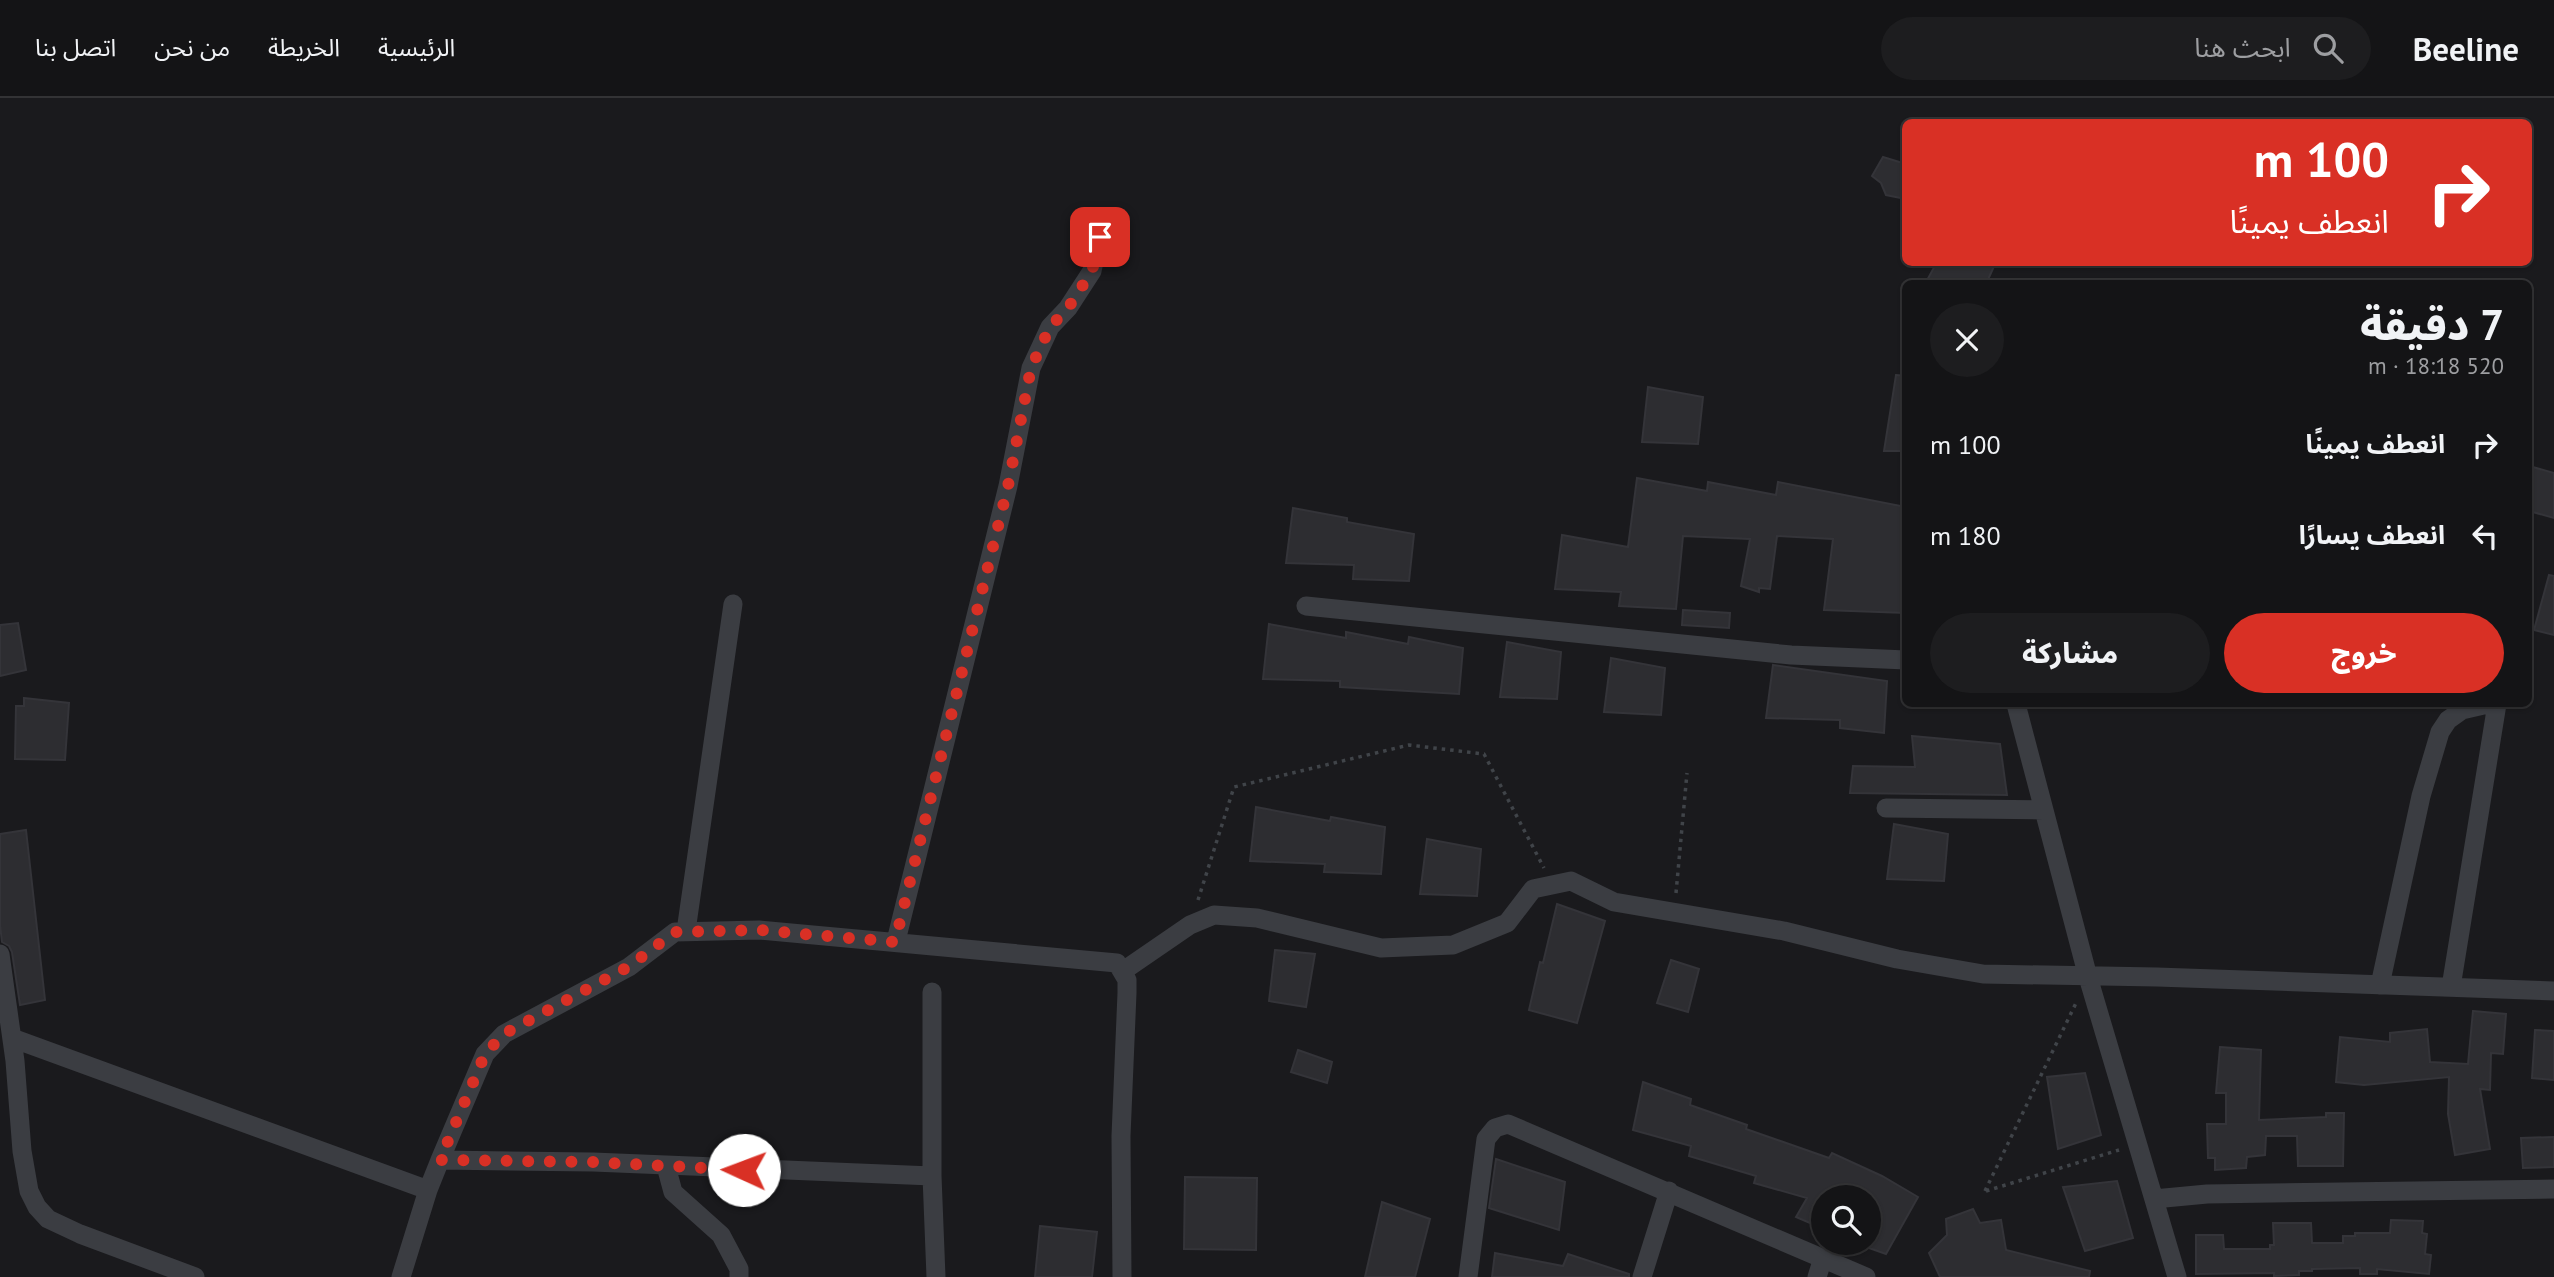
<!DOCTYPE html>
<html lang="ar">
<head>
<meta charset="utf-8">
<style>
	body { margin:0; font-family:"PT Sans","Noto Sans Arabic",sans-serif; background:#1d1d1f; color:#f1f3f6; direction:rtl; height:100vh; display:flex; flex-direction:column; font-size:26px; white-space:nowrap }
	* { box-sizing:border-box; margin:0 }
	p { font-size:23px; color:#9d9ea1 }
	.icon { flex:none; width:38px; height:38px; fill:none; stroke:currentColor; stroke-width:2; stroke-linecap:round; stroke-linejoin:round }
	.map { position:relative; flex:1; overflow:hidden; direction:ltr }
	.panel { position:absolute; left:1902px; top:182px; width:630px; height:427px; display:flex; flex-direction:column; background:#141416; border-radius:10px; box-shadow:0 2px 5px #0004,0 0 0 2px #333335; direction:rtl }
	.panel>* { flex:none }
	.guide { position:absolute; left:1902px; top:21px; width:630px; height:147px; border-radius:10px; box-shadow:0 2px 5px #0004,0 0 0 2px #333335; direction:rtl; background:#d93025; color:#fff; overflow:hidden }
	.fabs { position:absolute; left:1811px; top:1087px; display:grid; gap:14px }
	.fabs a { display:grid; place-items:center; width:70px; height:70px; border-radius:50%; background:#141416; box-shadow:0 2px 5px #0004,0 0 0 2px #333335; font-size:35px }
	.pin { position:absolute; display:grid; place-items:center; width:60px; height:60px; color:#fff; margin:-30px; border-radius:14px; box-shadow:0 4px 10px #0006 }
	.me { position:absolute; width:77px; margin:-38px; rotate:272deg; stroke-linejoin:round; filter:drop-shadow(0 0 5px #0008) }
	.turn { display:flex; align-items:center; gap:24px; height:147px; padding:0 28px; font-size:32px }
	.turn .icon { width:91px; height:91px; stroke-width:2.5 }
	.turn b { display:block; font-size:49px; line-height:60px }
	.round { display:grid; place-items:center; flex:none; width:74px; height:74px; border-radius:37px; background:#1d1d1f }
	.summary { display:flex; align-items:center; justify-content:space-between; height:119px; padding:0 28px }
	h1 { font-size:42px; font-weight:800; line-height:52px }
	.cta { display:flex; gap:14px; margin-top:auto; padding:14px 28px }
	.cta a { flex:1; height:80px; border-radius:42px; background:#d93025; color:#fff; font-size:28px; font-weight:800; line-height:80px; text-align:center }
	.cta a+a { background:#1d1d1f; color:#f1f3f6 }
	ul { padding:0; list-style:none }
	li { display:flex; align-items:center; gap:21px; height:91px; padding:0 28px }
	li div { flex:1 }
	li b { display:block; font-size:26px }
	li em { font-style:normal }
	header { display:flex; align-items:center; gap:42px; box-sizing:border-box; height:98px; padding:0 35px; background:#141416; border-bottom:2px solid #333335 }
	header strong { font-size:33px }
	nav { display:flex; gap:38px; margin-inline-start:auto; font-size:24px }
	.search { width:490px; height:63px; background:#1d1d1f; display:flex; align-items:center; gap:18px; box-sizing:border-box; padding:0 24px; border-radius:38px; color:#9d9ea1; font-size:26px }
	.map>svg:first-child { display:block }
</style>
</head>
<body>
<header>
<strong>Beeline</strong>
<div class="search"><svg class="icon" aria-label="search" viewBox="0 0 24 24"><circle cx="10" cy="10" r="6"/><path d="M15 15l6 6"/></svg>ابحث هنا</div>
<nav><a>الرئيسية</a><a>الخريطة</a><a>من نحن</a><a>اتصل بنا</a></nav>
</header>
<div class="map">
<svg width="2554" height="1179" viewBox="0 0 2554 1179">
	<rect width="100%" height="100%" fill="#1a1a1d"/>
	<path fill="#2d2d31" stroke="#343439" stroke-width="2" d="M1883,59l23,7v35l-20,-4 -5,-12 -9,-7z
		M1937,164h59l-10,22h-61z
		M1896,277l10,1v75h-22z
		M1648,289l55,10 -5,47 -56,-2z
		M2529,368l25,7v45l-25,-7z
		M1637,380l70,13 1,-9 68,13 2,-13 128,25v106l-82,-3 9,-71 -56,-3 -7,53 -11,-1v4l-18,-6 9,-47 -67,-3 -7,73 -57,-3 2,-14 -66,-3 7,-54 66,12z
		M1293,410l54,10v4l67,12 -5,47 -56,-2 1,-14 -68,-2z
		M2549,477l5,1v59l-20,-5z
		M1683,512l47,3 -1,15 -47,-3z
		M18,525l8,47 -26,6v-51z
		M1269,526l77,14v-6l62,12 1,-7 54,11 -4,46 -119,-7v-6l-77,-2z
		M1507,544l54,10 -4,47 -57,-2z
		M1611,560l54,10 -4,47 -57,-3z
		M1773,567l114,16 -3,52 -44,-5v-8l-74,-2z
		M24,600l45,5 -4,57 -50,-1 1,-53h8z
		M1912,638l88,8 7,51 -157,-2 3,-27 62,1z
		M1256,709l74,14 1,-4 54,10 -4,47 -57,-2 1,-8 -75,-3z
		M1894,726l54,10 -4,47 -57,-2z
		M26,732l19,170 -25,5 -8,-53 -3,-6 -7,-4 -2,-17v-91z
		M1427,741l54,10 -4,47 -57,-2z
		M1557,806l48,17 -28,102 -48,-13 11,-48 3,1z
		M1275,852l40,4 -9,53 -37,-6z
		M1671,862l28,9 -11,43 -31,-9z
		M2473,913l33,3 -3,40 -12,-1 -1,37 -10,-1 10,60 -35,6 -7,-41 1,-37 -85,8 -28,-3 4,-45 50,5v-9l37,-4 3,33 38,2z
		M2535,932l19,1v49l-22,-2z
		M2220,949l41,3 -2,70 67,-3v-4h18l-1,53h-45l-1,-30h-31l-1,19 -18,2 -1,11 -31,2v-12h-7l-1,-34h19v-31h-10z
		M1298,952l34,12 -5,21 -36,-11z
		M2085,975l16,62 -43,14 -11,-72z
		M1643,984l48,17 -1,6 57,20 -1,4 83,29 3,-5 50,23 36,21 -32,57 -17,-6v-51h-45v32l-28,-12 11,-19 -53,-15 2,-7 -67,-20 2,-10 -58,-16z
		M2554,1039v30l-31,1 -2,-30z
		M1496,1061l69,23 -6,48 -70,-22z
		M1185,1079l72,1 -1,72 -72,-1z
		M2117,1083l16,57 -48,13 -22,-64z
		M1382,1104l48,17 -15,58h-50z
		M1973,1111l7,14 21,-3 5,30 84,21 -1,6h-149l-11,-24 18,-18 -1,-16z
		M2391,1122l32,1 -1,12 5,1 -2,20 6,1 -2,19 -52,-5v5h-17v-6l-48,1v2h-13v4l-25,1v-3l-78,1v-39h27l1,14h46v-4h4l-1,-22h38l1,20h31v-7h12v-3h35z
		M1040,1128l57,6 -5,45h-57z
		M1495,1155l68,13 5,-12 61,20v3h-137z"/>
	<g fill="none" stroke-linecap="round" stroke-linejoin="round">
		<path stroke="#404449" stroke-width="3.5" stroke-dasharray="3.5 5" stroke-linecap="butt" d="M1676,795l11,-120
			M1198,802l36,-113 175,-42 75,9 60,114
			M1985,1093l91,-188
			M1986,1093l133,-41"/>
		<path stroke="#3b3d42" stroke-width="19" d="M1306,508l485,49 115,5
			M2016,606l72,273 89,300
			M1886,710l158,2
			M686,833l47,-327
			M896,843l112,-455 23,-118 19,-41 18,-19 24,-37 11,-51
			M0,856l15,107 7,90 7,40 8,16 11,12 32,15 115,43
			M1123,873l67,-46 24,-10 43,3 124,30 72,-3 54,-22 26,-34 38,-8 43,21 170,29 113,28 86,15 174,3 397,14
			M2380,887l41,-189 19,-64 8,-12 14,-10 26,-6
			M2451,889l46,-283
			M932,894v184l4,101
			M12,940l416,152
			M440,1062l45,-106 19,-20 125,-67 46,-35 84,-2 358,33 10,17v13l-6,143 1,141
			M666,1068l7,26 48,43 18,34v8
			M2154,1101l53,-5 347,-5
			M401,1179l27,-87 12,-30 153,2 339,14
			M1468,1179l18,-138 9,-11 13,-4 358,153
			M1642,1179l27,-86
			M1817,1179l6,-19"/>
	</g>
	<g fill="none" stroke-linecap="round" stroke-linejoin="round">
		<path stroke="#d93025" stroke-width="12" stroke-dasharray="0 21.6" d="M744,1072l-151,-8 -153,-2 45,-106 19,-20 124,-67 47,-35 84,-2 136,12 113,-456 23,-118 19,-41 18,-19 24,-37 8,-34"/>
	</g>
</svg>
<div class="fabs">
<a><svg class="icon" aria-label="search" viewBox="0 0 24 24"><circle cx="10" cy="10" r="6"/><path d="M15 15l6 6"/></svg></a>
</div>
<div class="pin" style="left:1100px;top:139px;background:#d93025"><svg class="icon" aria-label="arrive" viewBox="0 0 24 24"><path d="M6 21V4h12l-3 4 3 4H6"/></svg></div>
<svg class="me" style="left:744px;top:1072px" viewBox="-20 -20 40 40"><circle r="19" fill="#fff"/><path d="M0-13L10 11 0 6-10 11z" fill="#d93025"/></svg>
<div class="guide">
<div class="turn"><svg class="icon" aria-label="right" viewBox="0 0 24 24"><path d="M7 20v-9h11M14 6l5 5-5 5"/></svg><div><b>100 m</b>انعطف يمينًا</div></div>
</div>
<section class="panel">
<div class="summary"><div><h1>7 دقيقة</h1><p>520 m · 18:18</p></div><a class="round"><svg class="icon" aria-label="close" viewBox="0 0 24 24"><path d="M6 6l12 12M18 6L6 18"/></svg></a></div>
<ul>
<li><svg class="icon" aria-label="right" viewBox="0 0 24 24"><path d="M7 20v-9h11M14 6l5 5-5 5"/></svg><div><b>انعطف يمينًا</b></div><em>100 m</em></li>
<li><svg class="icon" aria-label="left" viewBox="0 0 24 24"><path d="M17 20v-9H6M10 6l-5 5 5 5"/></svg><div><b>انعطف يسارًا</b></div><em>180 m</em></li>
</ul>
<div class="cta"><a>خروج</a><a>مشاركة</a></div>
</section>
</div>
</body>
</html>
